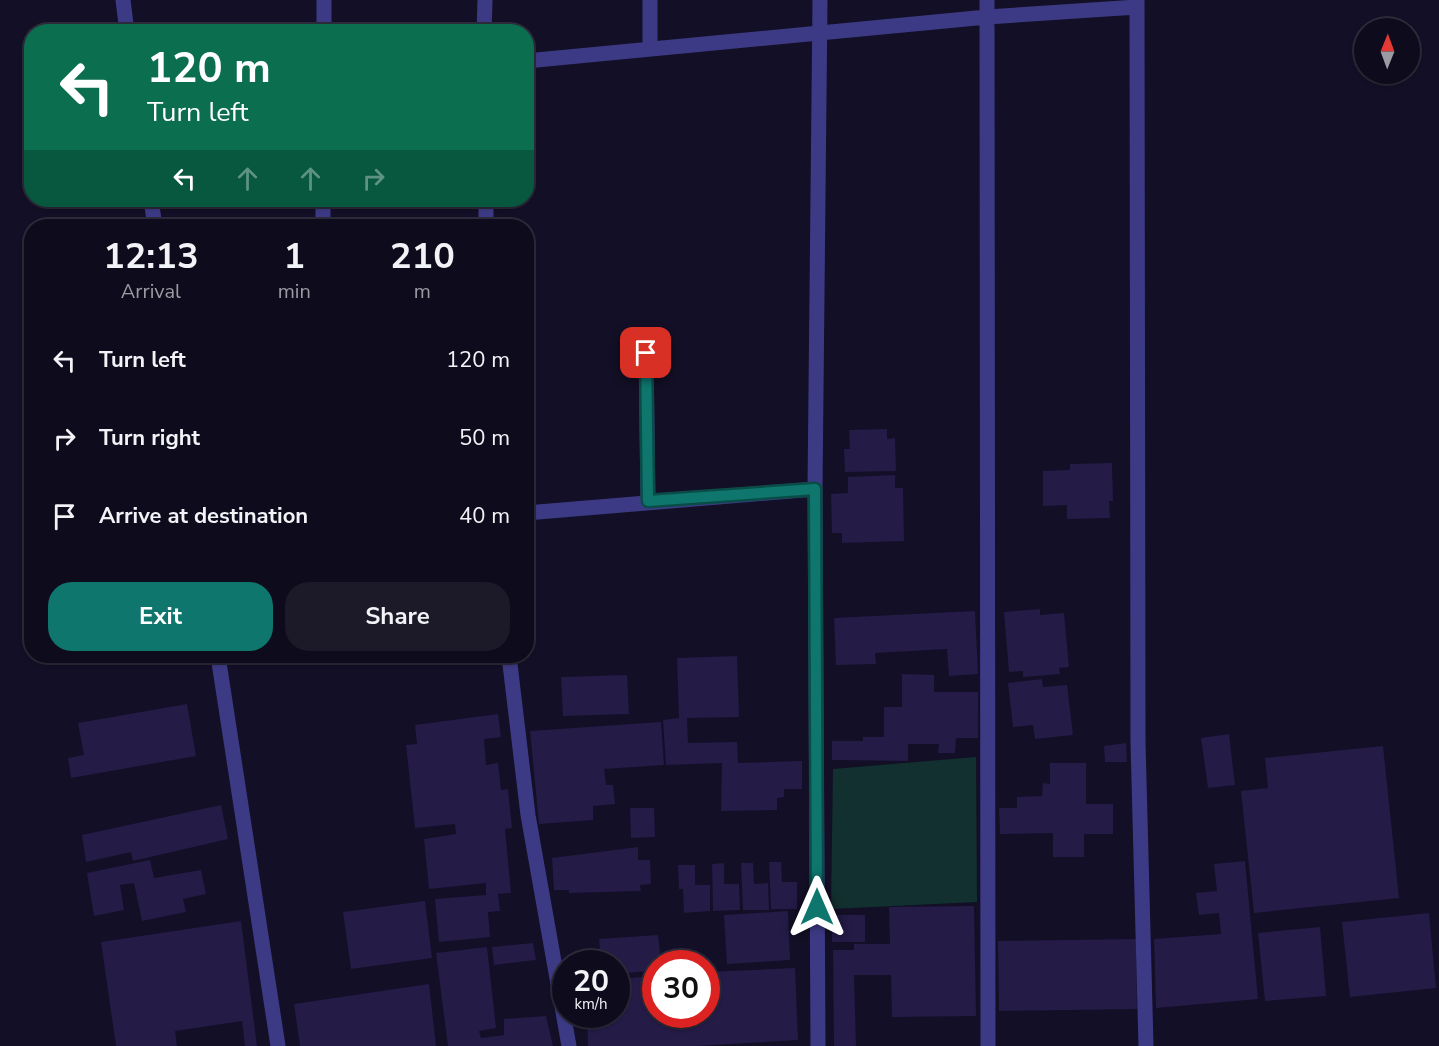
<!DOCTYPE html>
<html lang="en">
<head>
<meta charset="utf-8">
<style>
	body { margin:0; font-family:"Nunito Sans",sans-serif; background:#1c1929; color:#f1f3f6; height:100vh; display:flex; flex-direction:column; font-size:22px; white-space:nowrap }
	* { box-sizing:border-box; margin:0 }
	p { font-size:20px; color:#9b9ba3 }
	.icon { flex:none; width:33px; height:33px; fill:none; stroke:currentColor; stroke-width:2; stroke-linecap:round; stroke-linejoin:round }
	.map { position:relative; flex:1; overflow:hidden }
	.sheet { position:absolute; left:24px; top:219px; width:510px; height:444px; display:flex; flex-direction:column; background:#0e0b1c; border-radius:24px; box-shadow:0 2px 4px #0004,0 0 0 2px #2e2b3b }
	.sheet>* { flex:none }
	.top-card { position:absolute; left:24px; top:24px; width:510px; height:183px; border-radius:24px; box-shadow:0 2px 4px #0004,0 0 0 2px #2e2b3b; background:#0b6e4f; color:#fff; overflow:hidden }
	.needle { width:39px; rotate:1deg }
	.controls { position:absolute; left:1354px; top:18px; display:grid; gap:12px }
	.controls a { display:grid; place-items:center; width:66px; height:66px; border-radius:50%; background:#0e0b1c; box-shadow:0 2px 4px #0004,0 0 0 2px #2e2b3b; font-size:30px }
	.speed { position:absolute; left:552px; top:950px; display:flex; gap:12px; font-size:30px; font-weight:700; text-align:center }
	.speed>* { display:grid; place-content:center; width:78px; height:78px; border-radius:50%; background:#0e0b1c; box-shadow:0 2px 4px #0004,0 0 0 2px #2e2b3b; line-height:1 }
	.speed small { font-size:15px; font-weight:400 }
	.speed .limit { border:9px solid #d22; background:#fff; color:#111 }
	.pin { position:absolute; display:grid; place-items:center; width:51px; height:51px; color:#fff; margin:-26px; border-radius:12px; box-shadow:0 3px 9px #0006 }
	.me { position:absolute; width:66px; margin:-33px; rotate:0deg; stroke-linejoin:round; filter:drop-shadow(0 0 4px #0008) }
	.turn { display:flex; align-items:center; gap:21px; height:126px; padding:0 24px; font-size:27px }
	.turn .icon { width:78px; height:78px; stroke-width:2.5 }
	.turn b { display:block; font-size:42px; line-height:51px }
	.lanes { display:flex; align-items:center; height:57px; padding:0 24px; background:#0003; justify-content:center; gap:30px; direction:ltr }
	.lanes .off { opacity:.35 }
	.eta { display:flex; justify-content:space-evenly; align-items:center; height:102px; text-align:center }
	.eta b { font-size:36px; font-weight:700; line-height:42px }
	.button { display:flex; gap:12px; margin-top:auto; padding:12px 24px }
	.button a { flex:1; height:69px; border-radius:24px; background:#0f766e; color:#fff; font-size:24px; font-weight:700; line-height:69px; text-align:center }
	.button a+a { background:#1c1929; color:#f1f3f6 }
	ul { padding:0; list-style:none }
	li { display:flex; align-items:center; gap:18px; height:78px; padding:0 24px }
	li div { flex:1 }
	li b { display:block; font-size:22px }
	li em { font-style:normal }
	.map>svg:first-child { display:block }
</style>
</head>
<body>
<div class="map">
<svg width="1439" height="1046" viewBox="0 0 1439 1046">
	<rect width="100%" height="100%" fill="#130f26"/>
	<path fill="#12302f" d="M976,757l1,145 -146,7 2,-140z"/>
	<path fill="#241b47" d="M887,429v10l8,-1 1,33 -51,1 -1,-23h6l-1,-19z
		M1112,463l1,38h-4l1,17 -43,1v-14l-24,1v-35l27,-1v-6z
		M895,475v13h8l1,53 -62,2v-10h-10l-1,-39 17,-1v-16z
		M1040,609v6l24,-2 5,54 -10,1 1,6 -37,3v-6l-14,1 -5,-60z
		M975,611l3,63 -29,2 -2,-27 -72,4 1,11 -40,1 -2,-47z
		M737,656l2,61 -52,1 1,25 49,-1 1,21 64,-2v28h-18v8l-7,1v12l-56,1 1,-48 -56,2 -3,-45 16,-2 -2,-60z
		M902,674l32,1v17h44v46h-22l-1,15h-17l1,-9h-31v17l-76,-1v-19h31v-4h21v-30h18z
		M627,675l2,39 -66,2 -2,-39z
		M1042,679l1,8 24,-2 6,50 -38,4 -2,-14 -20,2 -5,-44z
		M187,704l9,52 -125,22 -3,-20 16,-3 -6,-32z
		M498,714l3,23 -17,2 2,26 12,-2 3,27 7,-1 4,39 -7,1 6,64 -13,1 2,17 -12,1 2,25 -51,5 -4,-43 51,-4v-12l-57,6 -5,-50 32,-5 -1,-10 -40,4 -9,-83 11,-1 -2,-19z
		M661,722l3,43 -60,4 2,16h7l2,19 -22,2v14l-54,4 -9,-93z
		M1229,734l6,51 -27,3 -7,-50z
		M1126,743l1,19h-22l-1,-16z
		M1383,746l16,152 -145,15 -13,-122 27,-3 -3,-30z
		M1050,763h36v41h27v30h-29v23h-31v-24l-53,1 -1,-26h18v-11l25,-1 1,-13 7,1z
		M221,805l7,34 -95,22 -2,-9 -45,10 -4,-27z
		M630,808h24l1,29 -24,1z
		M638,847v13h12l1,24 -11,1 1,6 -72,2v-3h-15l-2,-32z
		M150,860l4,18 47,-8 5,24 -23,5 3,13 -44,9 -8,-38 -14,2 4,25 -30,6 -7,-43z
		M1245,861l13,138 -102,9 -2,-69 67,-5 -2,-21 -20,2 -3,-22 21,-2 -3,-27z
		M769,862h12l1,20h15v27h-26z
		M724,863v21h15l1,26 -27,1 -1,-47z
		M741,863h12l1,21 14,-1 1,27h-26z
		M678,865h17v20h15v26l-26,2 -1,-24h-4z
		M425,901l7,57 -81,11 -8,-57z
		M974,906l2,110 -84,1 -1,-42h-37l2,71h-22l-1,-96h21v-6h36l-1,-37z
		M788,911l2,49 -63,4 -3,-49z
		M1429,913l7,75 -86,9 -8,-75z
		M832,915h33v27h-33z
		M241,921l16,125h-12l-3,-25 -67,10 2,15h-61l-15,-104z
		M1320,927l6,69 -61,5 -7,-68z
		M658,935l3,27 -12,1v8l-33,3v-11h-15l-2,-24z
		M1136,939l1,70 -138,2 -1,-70z
		M533,943l3,17 -42,5 -2,-18z
		M487,947l9,81 -17,3 2,7 23,-3v-16l42,-3 7,30h-105l-12,-93z
		M795,968l3,72 -102,6h-108l-1,-32h29v-35l40,-3v38h50v-42z
		M429,984l7,62h-136l-6,-42z"/>
	<g fill="none" stroke-linecap="round" stroke-linejoin="round">
		<path stroke="#3d3a85" stroke-width="15" d="M123,0l4,32
			M987,0l1,1046
			M1137,0l1,742 8,304
			M324,32v-32
			M484,32l1,-32
			M650,49v-49
			M526,61l461,-44 150,-10
			M151,200l4,26
			M486,200v26
			M323,226v-26
			M646,353l2,148
			M526,513l289,-24
			M218,656l60,390
			M509,656l19,159 41,231
			M818,1046l-3,-557 5,-489"/>
	</g>
	<g fill="none" stroke-linecap="round" stroke-linejoin="round">
		<defs>
			<path id="route" d="M646,353l2,148 167,-12 2,418"/>
		</defs>
		<use href="#route" stroke="#0a4d48" stroke-width="15"/>
		<use href="#route" stroke="#0f766e" stroke-width="10"/>
	</g>
</svg>
<div class="controls">
<a><svg class="needle" viewBox="-14 -14 28 28"><path d="M0-13l5 13h-10z" fill="#e53935"/><path d="M0 13l5-13h-10z" fill="#9b9ba3"/></svg></a>
</div>
<div class="speed"><div>20<small>km/h</small></div><div class="limit">30</div></div>
<div class="pin" style="left:646px;top:353px;background:#d93025"><svg class="icon" aria-label="arrive" viewBox="0 0 24 24"><path d="M6 21V4h12l-3 4 3 4H6"/></svg></div>
<svg class="me" style="left:817px;top:907px" viewBox="-20 -20 40 40"><path d="M0-17L14 15 0 8-14 15z" fill="#0f766e" stroke="#fff" stroke-width="4"/></svg>
<div class="top-card">
<div class="turn"><svg class="icon" aria-label="left" viewBox="0 0 24 24"><path d="M17 20v-9H6M10 6l-5 5 5 5"/></svg><div><b>120 m</b>Turn left</div></div>
<div class="lanes"><svg class="icon" aria-label="left" viewBox="0 0 24 24"><path d="M17 20v-9H6M10 6l-5 5 5 5"/></svg><svg class="icon off" aria-label="ahead" viewBox="0 0 24 24"><path d="M12 20V5M6 11l6-6 6 6"/></svg><svg class="icon off" aria-label="ahead" viewBox="0 0 24 24"><path d="M12 20V5M6 11l6-6 6 6"/></svg><svg class="icon off" aria-label="right" viewBox="0 0 24 24"><path d="M7 20v-9h11M14 6l5 5-5 5"/></svg></div>
</div>
<section class="sheet">
<div class="eta">
<div><b>12:13</b><p>Arrival</p></div>
<div><b>1</b><p>min</p></div>
<div><b>210</b><p>m</p></div>
</div>
<ul>
<li><svg class="icon" aria-label="left" viewBox="0 0 24 24"><path d="M17 20v-9H6M10 6l-5 5 5 5"/></svg><div><b>Turn left</b></div><em>120 m</em></li>
<li><svg class="icon" aria-label="right" viewBox="0 0 24 24"><path d="M7 20v-9h11M14 6l5 5-5 5"/></svg><div><b>Turn right</b></div><em>50 m</em></li>
<li><svg class="icon" aria-label="arrive" viewBox="0 0 24 24"><path d="M6 21V4h12l-3 4 3 4H6"/></svg><div><b>Arrive at destination</b></div><em>40 m</em></li>
</ul>
<div class="button"><a>Exit</a><a>Share</a></div>
</section>
</div>
</body>
</html>
